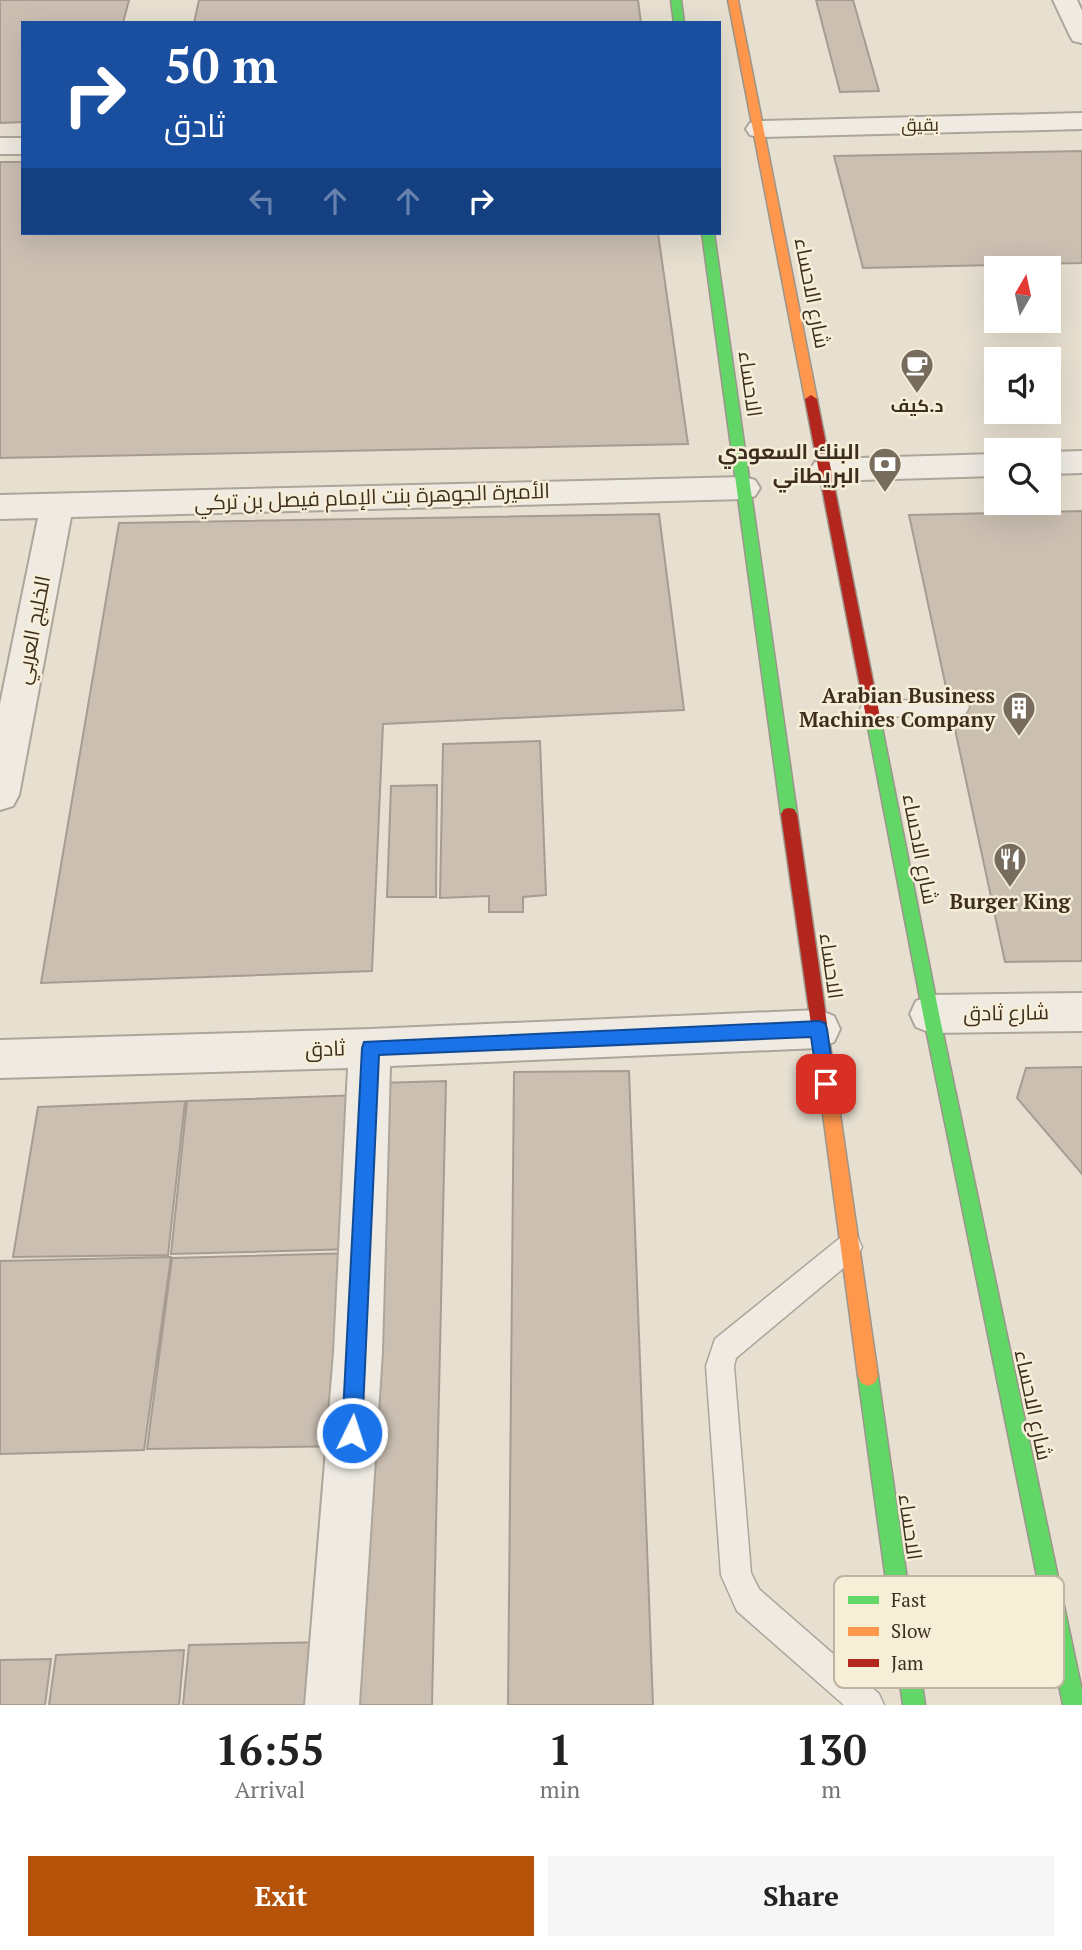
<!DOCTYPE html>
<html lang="en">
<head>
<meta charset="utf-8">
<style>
	body { margin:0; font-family:"PT Serif",Cairo,serif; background:#f6f6f6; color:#222; height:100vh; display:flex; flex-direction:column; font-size:26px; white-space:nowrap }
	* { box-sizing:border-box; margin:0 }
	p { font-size:23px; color:#767676 }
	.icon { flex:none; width:38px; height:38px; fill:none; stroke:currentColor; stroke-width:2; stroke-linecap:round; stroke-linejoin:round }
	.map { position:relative; height:1705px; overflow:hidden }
	.side { display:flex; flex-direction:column; background:#fff; flex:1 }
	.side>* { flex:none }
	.top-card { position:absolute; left:21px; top:21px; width:700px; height:214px; border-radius:0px; box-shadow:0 7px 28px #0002; background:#1a4fa0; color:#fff; overflow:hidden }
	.needle { width:46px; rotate:9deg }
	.buttons { position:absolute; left:984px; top:256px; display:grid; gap:14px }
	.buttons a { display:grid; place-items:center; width:77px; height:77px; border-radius:0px; background:#fff; box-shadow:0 7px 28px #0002; font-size:35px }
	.pin { position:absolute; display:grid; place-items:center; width:60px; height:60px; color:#fff; margin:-30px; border-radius:14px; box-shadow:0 4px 10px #0006 }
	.me { position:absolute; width:77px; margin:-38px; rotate:4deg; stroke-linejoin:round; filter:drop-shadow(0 0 5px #0008) }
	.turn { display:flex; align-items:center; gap:24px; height:147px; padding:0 28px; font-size:32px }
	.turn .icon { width:91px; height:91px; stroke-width:2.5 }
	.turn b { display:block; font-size:49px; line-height:60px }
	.lanes { display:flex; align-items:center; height:66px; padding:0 28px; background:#0003; justify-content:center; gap:35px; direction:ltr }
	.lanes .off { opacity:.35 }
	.eta { display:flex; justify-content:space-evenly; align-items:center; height:119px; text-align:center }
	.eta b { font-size:42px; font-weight:600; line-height:49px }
	.primary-button { display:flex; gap:14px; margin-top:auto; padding:14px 28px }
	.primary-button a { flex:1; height:80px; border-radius:0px; background:#b45309; color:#fff; font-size:28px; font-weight:600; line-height:80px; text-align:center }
	.primary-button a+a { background:#f6f6f6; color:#222 }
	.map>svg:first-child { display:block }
</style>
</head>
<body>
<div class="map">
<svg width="1082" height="1705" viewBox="0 0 1082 1705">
	<rect width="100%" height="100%" fill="#e7e0d1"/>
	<path fill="#cbbfb2" stroke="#a89c90" stroke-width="2" d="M0,0h129l-6,23h-100v99l-23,1z
		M199,0h439l3,23h-447z
		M816,0h37l26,91 -39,1z
		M1082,151v112l-219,5 -29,-112z
		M0,162h23v71h635l30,211 -688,14z
		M1082,511v450l-77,1 -96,-447z
		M659,514l25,196 -301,14 -11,247 -331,12 78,-460z
		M540,741l6,154 -23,2v15h-34v-16l-49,2 3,-154z
		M437,785l-1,112h-49l4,-111z
		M1082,1067v107l-65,-76 9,-30z
		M629,1071l24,634h-145l6,-633z
		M446,1081l-14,624h-92l38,-622z
		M362,1095l-7,154 -184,5 16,-153z
		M185,1101l-17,154 -155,2 25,-150z
		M355,1253l-7,193 -201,3 25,-191z
		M171,1257l-27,193 -144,4v-193z
		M327,1642l-3,63h-141l6,-60z
		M184,1650l-5,55h-130l7,-50z
		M51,1659l-6,46h-45v-45z"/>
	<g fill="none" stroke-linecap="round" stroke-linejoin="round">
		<defs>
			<path id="lane" d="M958,699l8,2 3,6 -3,6 -8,2 -87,2 -8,-2 -3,-6 3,-6 8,-2z
				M849,1234l9,4 4,9 -4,9 -122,102 -2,8 17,207 8,16 120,105 5,11h-40l-107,-94 -16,-36 -15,-209 9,-27 125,-101z"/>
			<path id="street" d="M1053,0h24l5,11v32l-9,-2 -3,-5z
				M1082,113v16l-323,8 -9,-2 -4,-6 4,-6 9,-2z
				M0,138h23v16h-23z
				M1082,451v22l-34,1v-22z
				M996,454v22l-170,5 -11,-3 -5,-8 5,-8 11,-3z
				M744,477l11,3 5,8 -5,8 -11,3 -673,18 -52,278 -6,11 -13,4v-106l38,-186 -38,1v-24z
				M1082,993v38l-151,2 -15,-6 -6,-13 6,-13 15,-6z
				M819,1010l15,6 6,13 -6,13 -15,6 -429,18 -8,286 -23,353h-54l29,-353 14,-284 -348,10v-38l370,-11z"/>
			<path id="fast" d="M671,0h10l3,23h-10z
				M702,233h12l83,581 -3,5h-10l-3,-5z
				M873,711l7,6 59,297 143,677v14h-19l-140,-691 -57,-297z
				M868,1366l7,3 3,7 47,329h-22l-45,-329 3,-7z"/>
			<path id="slow" d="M728,0h10l79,399 -6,4 -6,-4z
				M819,1016l6,3 2,5 51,352 -3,7 -7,3 -7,-3 -3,-7 -47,-352 2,-5z"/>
			<path id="jam" d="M811,395l6,4 63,318 -7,6 -7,-6 -61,-318z
				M789,808l5,1 3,5 30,210 -2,5 -6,3 -6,-3 -2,-5 -30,-210 3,-5z"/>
		</defs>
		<use href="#lane" stroke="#ada599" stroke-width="3"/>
		<use href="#street" stroke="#ada599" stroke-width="4"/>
		<use href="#fast" stroke="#9c958a" stroke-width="3"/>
		<use href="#slow" stroke="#9c958a" stroke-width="3"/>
		<use href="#jam" stroke="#9c958a" stroke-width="3"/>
		<use href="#lane" fill="#efebe3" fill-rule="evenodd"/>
		<use href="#street" fill="#efebe3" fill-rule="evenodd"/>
		<use href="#fast" fill="#63d668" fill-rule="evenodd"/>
		<use href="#slow" fill="#ff974d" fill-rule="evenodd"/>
		<use href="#jam" fill="#b3261e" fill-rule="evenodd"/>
	</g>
	<path fill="#1a73e8" stroke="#114b97" stroke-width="2" d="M819,1021l6,2 2,6 8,55 -2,5 -7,3 -6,-3 -2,-5 -7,-47 -432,18 -17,378 -3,7 -7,3 -7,-3 -3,-7 20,-385 2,-6z"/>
	<defs>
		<symbol id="cafe-pin" viewBox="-11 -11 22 30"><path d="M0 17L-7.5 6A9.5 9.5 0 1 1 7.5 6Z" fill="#786c5e" stroke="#f7eed8"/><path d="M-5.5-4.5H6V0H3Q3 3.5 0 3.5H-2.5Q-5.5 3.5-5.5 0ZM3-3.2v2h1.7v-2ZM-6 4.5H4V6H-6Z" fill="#fff"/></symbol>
		<symbol id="bank-pin" viewBox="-11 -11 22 30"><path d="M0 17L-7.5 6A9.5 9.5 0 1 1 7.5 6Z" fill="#786c5e" stroke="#f7eed8"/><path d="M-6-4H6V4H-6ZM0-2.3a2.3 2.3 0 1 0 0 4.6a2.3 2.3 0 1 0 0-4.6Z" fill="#fff"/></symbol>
		<symbol id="building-pin" viewBox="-11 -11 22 30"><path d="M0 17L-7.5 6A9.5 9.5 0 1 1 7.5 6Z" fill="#786c5e" stroke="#f7eed8"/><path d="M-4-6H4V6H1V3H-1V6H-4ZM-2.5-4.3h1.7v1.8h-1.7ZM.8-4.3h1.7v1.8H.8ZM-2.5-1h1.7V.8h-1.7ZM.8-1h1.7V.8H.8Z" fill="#fff"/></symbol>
		<symbol id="restaurant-pin" viewBox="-11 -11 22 30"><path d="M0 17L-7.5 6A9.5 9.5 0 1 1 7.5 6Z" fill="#786c5e" stroke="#f7eed8"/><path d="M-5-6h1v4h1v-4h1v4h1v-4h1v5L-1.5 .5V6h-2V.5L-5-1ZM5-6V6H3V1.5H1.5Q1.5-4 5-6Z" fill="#fff"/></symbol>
	</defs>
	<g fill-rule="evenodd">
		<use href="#cafe-pin" x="898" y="346" width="38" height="52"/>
		<use href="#bank-pin" x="866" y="445" width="38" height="52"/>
		<use href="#building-pin" x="1000" y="689" width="38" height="52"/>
		<use href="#restaurant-pin" x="991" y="840" width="38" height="52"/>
	</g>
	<g text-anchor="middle" stroke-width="5" stroke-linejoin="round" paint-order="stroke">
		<g font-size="18" fill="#3d2e20" stroke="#f7eed8">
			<text transform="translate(920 125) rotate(-1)" y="6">بقيق</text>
		</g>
		<g font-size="18" font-weight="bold" fill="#3d2e20" stroke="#f7eed8">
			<text x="917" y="412">د.كيف</text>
		</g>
		<g font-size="21" fill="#3d2e20" stroke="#f7eed8">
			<text transform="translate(812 293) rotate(79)" y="7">شارع الاحساء</text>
			<text transform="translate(750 384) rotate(82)" y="7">الاحساء</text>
			<text transform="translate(372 497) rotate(-2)" y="7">الأميرة الجوهرة بنت الإمام فيصل بن تركي</text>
			<text transform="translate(33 630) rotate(-79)" y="7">الخليج العربي</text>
			<text transform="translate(920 849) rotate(79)" y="7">شارع الاحساء</text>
			<text transform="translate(831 966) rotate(82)" y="7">الاحساء</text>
			<text transform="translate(1006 1013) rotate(-1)" y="7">شارع ثادق</text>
			<text transform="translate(325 1049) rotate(-2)" y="7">ثادق</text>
			<text transform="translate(1033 1405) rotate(78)" y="7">شارع الاحساء</text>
			<text transform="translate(910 1527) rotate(82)" y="7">الاحساء</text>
		</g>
		<g font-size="21" font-weight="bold" fill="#3d2e20" stroke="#f7eed8" text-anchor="end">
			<text x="860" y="459">البنك السعودي<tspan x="860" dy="24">البريطاني</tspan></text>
			<text x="995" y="703">Arabian Business<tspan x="995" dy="24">Machines Company</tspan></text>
			<text x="1010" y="909" text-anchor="middle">Burger King</text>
		</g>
	</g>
	<rect x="834" y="1576" width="230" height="112" rx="10" fill="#f7eed8" stroke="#bfb4a1" stroke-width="2"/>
	<rect x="848" y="1596" width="31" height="8" fill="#63d668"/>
	<rect x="848" y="1627" width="31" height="9" fill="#ff974d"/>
	<rect x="848" y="1659" width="31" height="8" fill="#b3261e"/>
	<g font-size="19" fill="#3d2e20">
		<text x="891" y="1607">Fast</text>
		<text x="891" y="1638">Slow</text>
		<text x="891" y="1670">Jam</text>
	</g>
</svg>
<div class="buttons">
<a><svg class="needle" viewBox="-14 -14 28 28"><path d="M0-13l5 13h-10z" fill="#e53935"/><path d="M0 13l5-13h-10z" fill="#767676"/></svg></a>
<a><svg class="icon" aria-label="sound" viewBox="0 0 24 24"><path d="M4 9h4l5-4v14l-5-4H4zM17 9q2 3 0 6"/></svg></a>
<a><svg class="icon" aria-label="search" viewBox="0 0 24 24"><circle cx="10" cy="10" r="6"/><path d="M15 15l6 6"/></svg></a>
</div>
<div class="pin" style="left:826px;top:1084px;background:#d93025"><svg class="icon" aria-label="arrive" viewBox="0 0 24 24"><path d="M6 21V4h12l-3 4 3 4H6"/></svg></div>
<svg class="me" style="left:352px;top:1433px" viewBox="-20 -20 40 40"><circle r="17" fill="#1a73e8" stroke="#fff" stroke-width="3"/><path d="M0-11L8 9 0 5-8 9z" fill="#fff"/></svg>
<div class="top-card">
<div class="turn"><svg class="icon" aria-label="right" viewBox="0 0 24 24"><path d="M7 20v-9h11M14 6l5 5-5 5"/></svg><div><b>50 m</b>ثادق</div></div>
<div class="lanes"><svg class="icon off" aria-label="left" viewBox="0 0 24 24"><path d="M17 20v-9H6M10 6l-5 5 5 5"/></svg><svg class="icon off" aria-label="ahead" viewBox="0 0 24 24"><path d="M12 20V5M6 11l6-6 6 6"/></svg><svg class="icon off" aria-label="ahead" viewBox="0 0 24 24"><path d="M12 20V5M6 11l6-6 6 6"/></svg><svg class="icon" aria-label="right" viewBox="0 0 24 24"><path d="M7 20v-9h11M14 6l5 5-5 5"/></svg></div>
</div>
</div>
<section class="side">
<div class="eta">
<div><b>16:55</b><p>Arrival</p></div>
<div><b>1</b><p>min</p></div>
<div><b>130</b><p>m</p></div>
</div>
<div class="primary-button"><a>Exit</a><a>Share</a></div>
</section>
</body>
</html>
